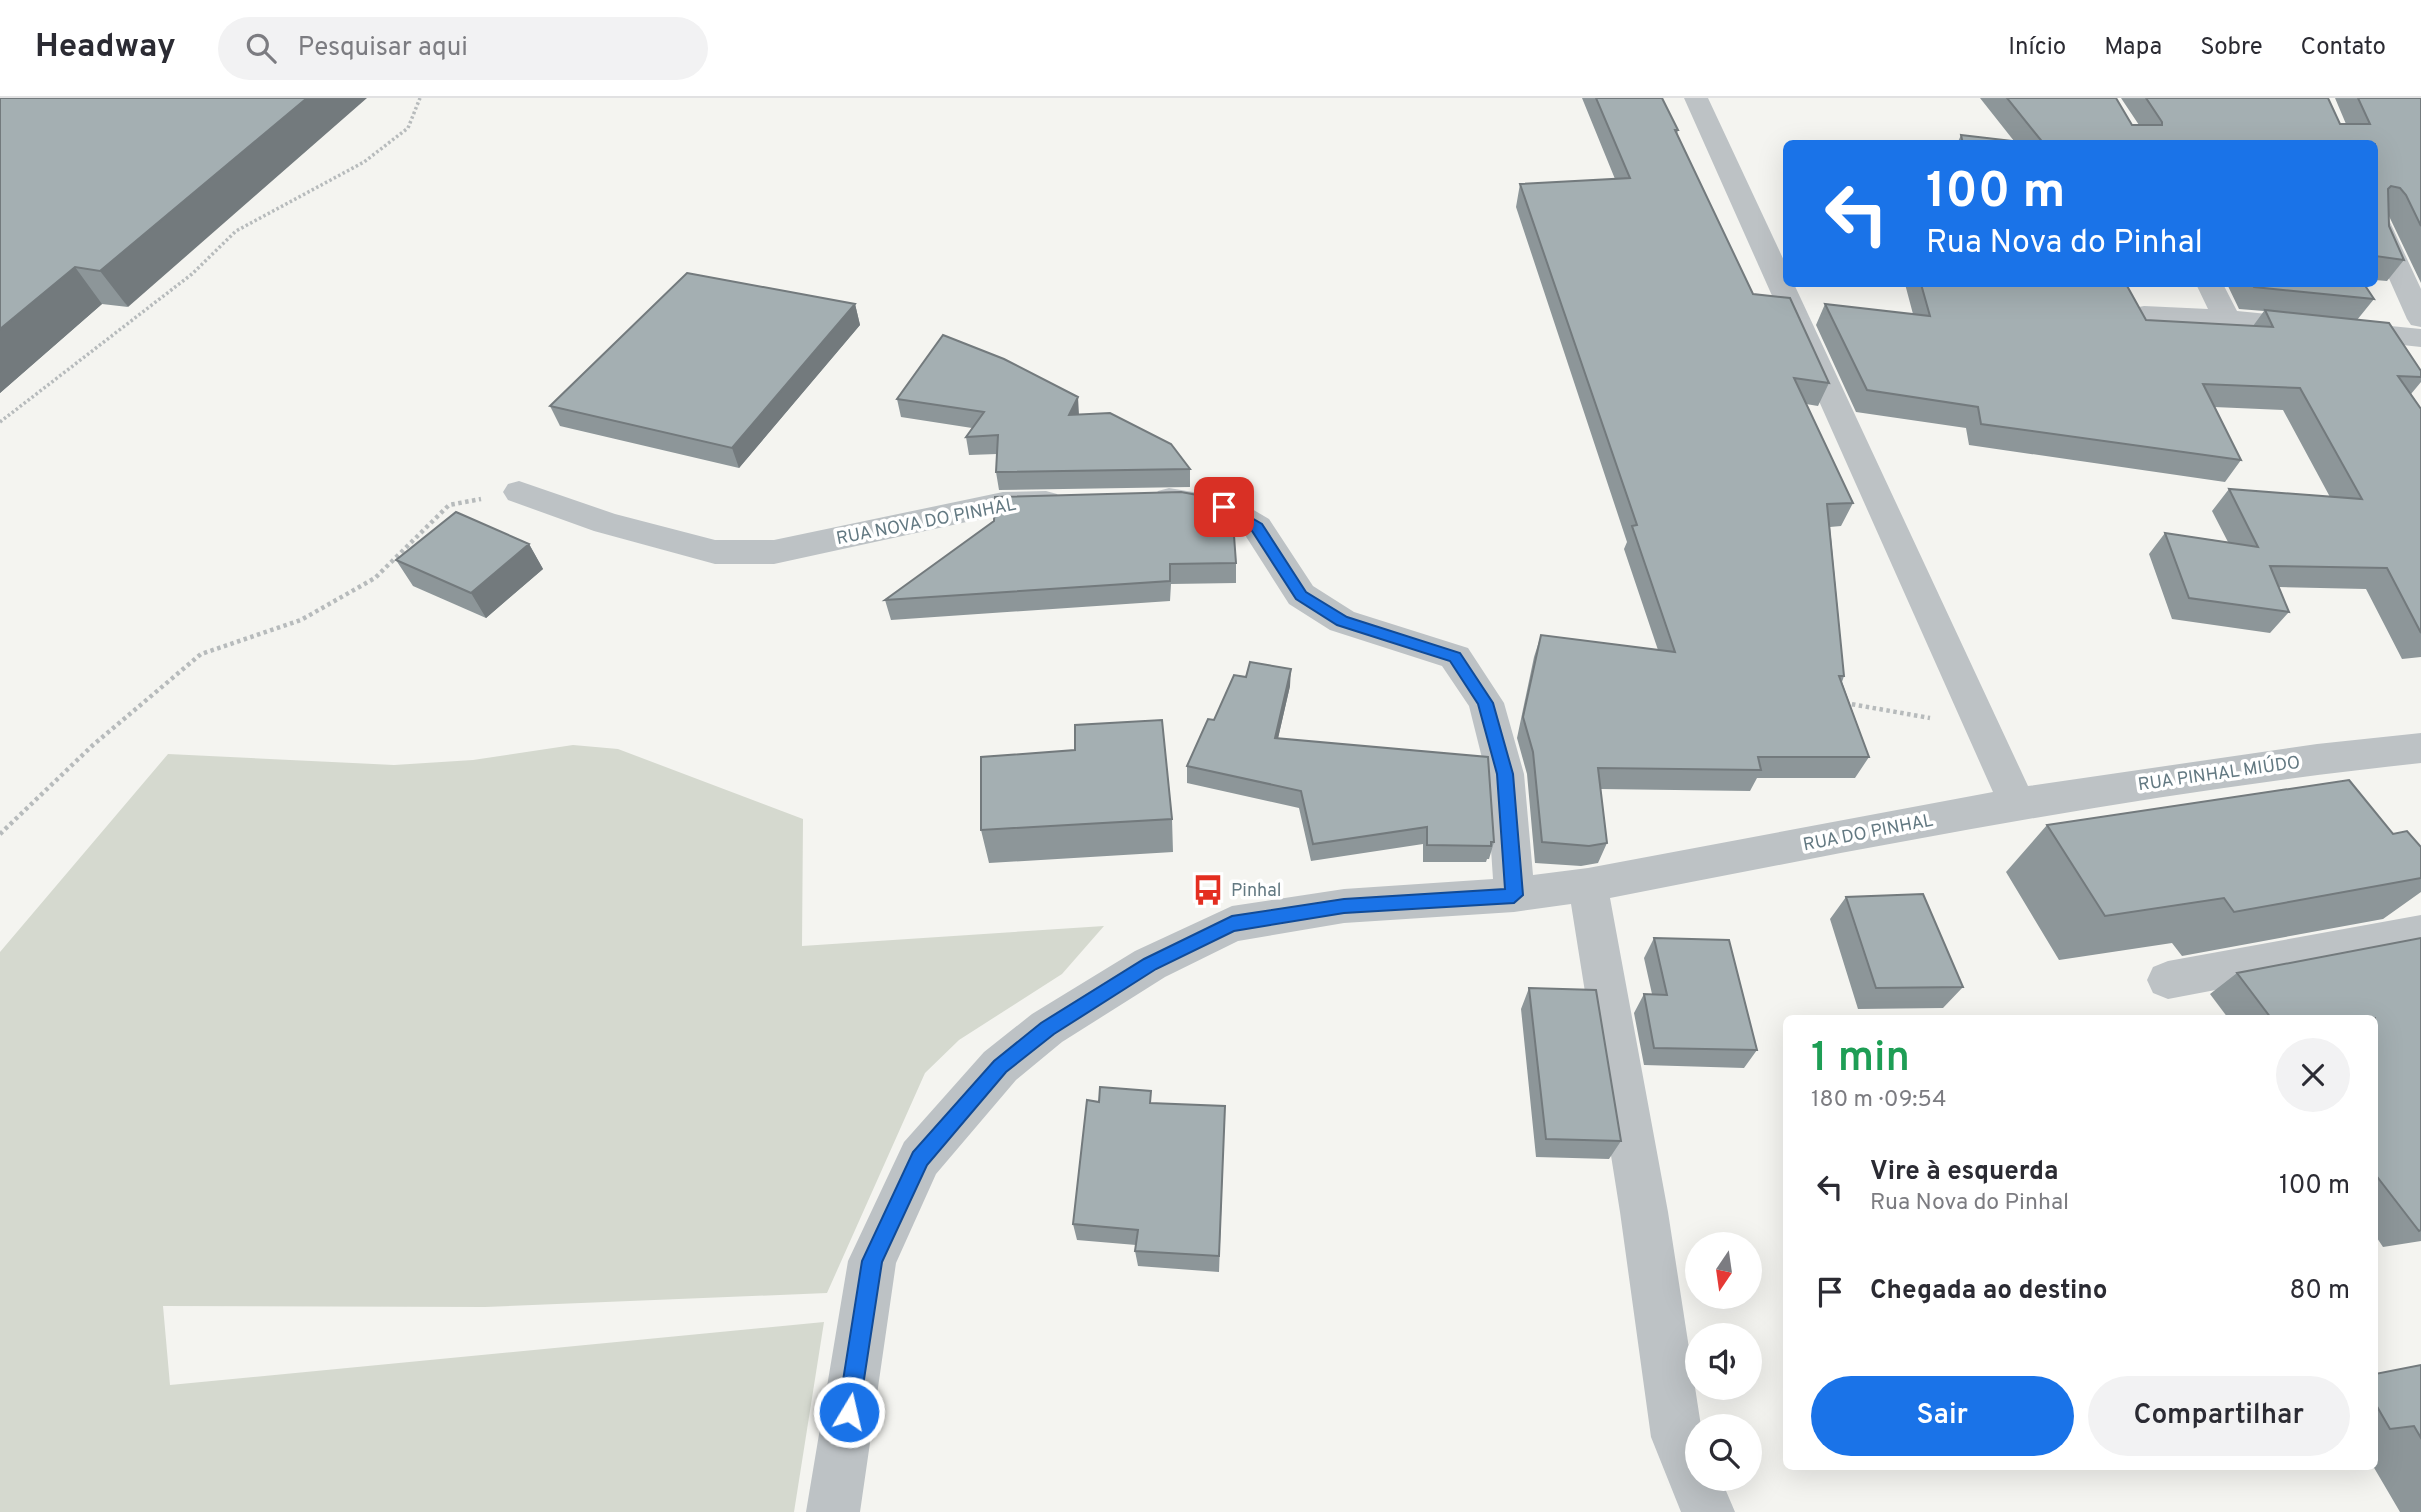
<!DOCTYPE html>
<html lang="pt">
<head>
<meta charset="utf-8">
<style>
	body { margin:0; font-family:Overpass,sans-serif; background:#f2f2f3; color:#2b2b33; height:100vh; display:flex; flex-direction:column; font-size:26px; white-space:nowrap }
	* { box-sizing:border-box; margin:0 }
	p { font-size:23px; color:#7c7c81 }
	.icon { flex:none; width:38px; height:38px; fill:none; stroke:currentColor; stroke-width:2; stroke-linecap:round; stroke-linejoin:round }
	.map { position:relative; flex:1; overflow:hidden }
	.sheet { position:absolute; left:1783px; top:917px; width:595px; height:455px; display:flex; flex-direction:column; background:#fff; border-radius:10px; box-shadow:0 7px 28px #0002 }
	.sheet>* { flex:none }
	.guide { position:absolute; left:1783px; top:42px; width:595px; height:147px; border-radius:10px; box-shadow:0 7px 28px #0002; background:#1a73e8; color:#fff; overflow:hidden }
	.needle { width:46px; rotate:193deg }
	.controls { position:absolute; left:1685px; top:1134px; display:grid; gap:14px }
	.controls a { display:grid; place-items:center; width:77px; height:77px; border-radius:50%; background:#fff; box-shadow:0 7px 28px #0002; font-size:35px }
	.pin { position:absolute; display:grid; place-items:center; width:60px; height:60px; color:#fff; margin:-30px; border-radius:14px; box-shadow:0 4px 10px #0006 }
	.me { position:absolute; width:77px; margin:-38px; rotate:9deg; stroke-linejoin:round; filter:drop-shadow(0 0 5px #0008) }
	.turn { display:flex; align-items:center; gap:24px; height:147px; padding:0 28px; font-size:32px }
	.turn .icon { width:91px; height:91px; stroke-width:2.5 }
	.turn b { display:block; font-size:49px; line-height:60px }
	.round { display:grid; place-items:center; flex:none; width:74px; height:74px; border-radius:37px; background:#f2f2f3 }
	.overview { display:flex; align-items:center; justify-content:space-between; height:119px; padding:0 28px }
	h1 { font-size:42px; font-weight:600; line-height:52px; color:#1e9e55 }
	.button { display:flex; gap:14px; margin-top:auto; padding:14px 28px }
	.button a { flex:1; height:80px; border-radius:42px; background:#1a73e8; color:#fff; font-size:28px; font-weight:600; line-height:80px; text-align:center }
	.button a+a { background:#f2f2f3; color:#2b2b33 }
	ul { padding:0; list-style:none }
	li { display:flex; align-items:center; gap:21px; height:105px; padding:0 28px }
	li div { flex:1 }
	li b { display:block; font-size:26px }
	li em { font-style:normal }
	header { display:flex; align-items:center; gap:42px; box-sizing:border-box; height:98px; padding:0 35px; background:#fff; border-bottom:2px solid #e1e1e2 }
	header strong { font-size:33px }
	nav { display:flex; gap:38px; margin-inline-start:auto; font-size:24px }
	.search { width:490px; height:63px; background:#f2f2f3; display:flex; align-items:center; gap:18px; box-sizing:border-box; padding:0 24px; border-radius:38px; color:#7c7c81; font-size:26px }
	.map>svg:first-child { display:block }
</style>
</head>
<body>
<header>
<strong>Headway</strong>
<div class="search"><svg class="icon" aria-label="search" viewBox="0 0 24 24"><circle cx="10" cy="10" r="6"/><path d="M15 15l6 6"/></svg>Pesquisar aqui</div>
<nav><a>Início</a><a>Mapa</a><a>Sobre</a><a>Contato</a></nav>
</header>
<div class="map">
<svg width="2421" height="1414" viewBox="0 0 2421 1414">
	<rect width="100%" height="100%" fill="#f4f4f0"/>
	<path fill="#d5d9cf" d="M573,647l45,4 185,70 -1,127 302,-20 -42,48 -103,66 -34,33 -98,220 -342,14 -322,-1 7,79 654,-63 -30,190h-794v-560l168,-198 226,11 79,-5z"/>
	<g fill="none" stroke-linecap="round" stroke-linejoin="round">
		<path stroke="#b7bbbc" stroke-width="3.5" stroke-dasharray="2.5 2.5" stroke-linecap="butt" d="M0,324l192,-148 44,-43 128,-69 44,-34 12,-30"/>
		<path stroke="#b7bbbc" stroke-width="4.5" stroke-dasharray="3.5 3.5" stroke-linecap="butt" d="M1845,605l85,15
			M0,736l93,-89 108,-91 100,-34 74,-42 74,-73 32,-6"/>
		<path fill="#bdc2c5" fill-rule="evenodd" d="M1684,0h24l79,169v17h7l234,502 289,-42 104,-11v30c-273,29 -541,82 -811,135l58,314 33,214h-3v53h23l14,33h-54l-30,-75 -31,-225 -49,-308 -57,8 -170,11 -106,18 -73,36 -103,65 -46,38 -80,94 -40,89 -36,249h-54l42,-251 56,-119 80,-90 48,-38 103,-63 97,-45 112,-17 149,-10 -7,-105 -17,-68 -27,-40 -112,-36 -41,-26 -44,-69 -29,-18 -58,-10 -5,-8 5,-8 11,-3 66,11 34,20 44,67 41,26 114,36 36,55 20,71 9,101 55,-7 405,-76z
			M2375,112l9,2 4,6 33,71v38l-10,-2 -4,-6 -32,-72z
			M2196,186h27l14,27 184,18v18l-157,-17 -120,-8 -10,-2 -4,-6 4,-6 10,-2 64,3z
			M519,383l96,33 100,26h59l229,-48 43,-1 11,3 5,8 -5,8 -54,4 -229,50h-59l-121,-33 -86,-31 -5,-8 5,-8z
			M2421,817v36l-253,48 -15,-6 -6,-13 6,-13 15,-6z"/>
	</g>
	<path fill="#8d9699" d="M0,0l128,209 -26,-3 -102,89z
		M1582,0h80l16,32 -1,4 76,160 76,89 -11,23 -12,-2 47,99 -12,23 -11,1 14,149 -2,6 27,75 -14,21h-98l-7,13 -150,-2 7,54 -9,20 -17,3 -46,-3 -8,-89 -10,-36 17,-81 7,-22 117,15 -34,-101 3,-7 -111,-335 4,-23 95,-5z
		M1980,0h136l16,27h7l-18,-27h207l12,26h6l-11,-26h86v185l-33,-69 1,12 15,34 -17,21 -12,-1v-136h-418l4,-9 53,6z
		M1905,186h221l20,36 107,6 11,-15 -25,-2 -12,-25h137l10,15 -17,21 64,51v11l-10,12 10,15v248l-19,2 -36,-70 -87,-2 10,25 -19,21 -98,-14 -23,-65 16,-21 63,9 -16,-31 17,-22 101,8 -47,-87 -69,-3 27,53 -16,22 -256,-37 -3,-17 -110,-16 -40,-87 9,-21 88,10z
		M855,206l5,21 -121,143 -179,-42 -10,-20z
		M897,301l182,15 111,55v18l-191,3 -3,-18 1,-18 -28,1 -3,-18 6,-9 -71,-11z
		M994,423l242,42v20l-65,1 -1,17 -279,19 -6,-20z
		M529,446l14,25 -57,49 -73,-32 -17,-26z
		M1246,579l44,9 -12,52 216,104 -5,17h-2l-1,3h-63v-18l-112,17 -12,-53 -112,-25v-17l27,-46z
		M1172,721l1,33 -184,11 -8,-33z
		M2047,727l346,9 28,13v45l-38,27 -201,37 -10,-13 -113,17 -53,-88z
		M1846,799l117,90 -20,21 -85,1 -28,-90z
		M1654,840l103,112 -13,18 -100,-3 -10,-52 10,-19h8l-8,-36z
		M2421,840v303l-38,6 -8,-12v-217h-147l-18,-24 27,-21z
		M1529,890l92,153 -12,18 -73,-2 -15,-148z
		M1099,1004l53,1 73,3 -6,166 -81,-6 -3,-15 1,-6 -59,-5 -4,-16z
		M2421,1267v147h-21l-27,-46h2v-92z"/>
	<path fill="#737a7d" d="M307,0h60l-239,209 -28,-36z
		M75,169l27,37 -102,89v-64z
		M855,206l5,21 -121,143 -7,-20z
		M1078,299l1,18h-10z
		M529,446l14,25 -57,49 -15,-25z
		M1291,571l-1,17 -16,70 1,-18z"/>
	<path fill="#a4afb2" stroke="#737a7d" stroke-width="2" d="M0,0h307l-207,173 -25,-4 -75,62z
		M1596,0h66l16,32h-3l78,164 37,4 39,85 -35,-5 59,125 -26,1 17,172h-5l30,81h-111l3,13 -163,-2 9,75 -18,3 -47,-4 -9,-90 -10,-35 18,-82 134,17 -43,-126 5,-1 -117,-341 110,-6z
		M2007,0h109l16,27h30v-3l-16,-24h182l12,26h30l-12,-26h63v128l-15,-31 -6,-7 -9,-2 -3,3 1,37 15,34 -29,-4v-112h-331z
		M1961,37l78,9h-76z
		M687,175l168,31 -123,144 -182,-42z
		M1921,186h205l20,36 127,7 -8,-17 124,13 32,48v6l-23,-1 23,33v224l-34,-65 -117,-2 19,46 -100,-14 -24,-65 93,14 -29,-58 133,10 -62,-111 -97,-4 38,76 -260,-36 -3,-17 -111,-17 -42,-86 105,12z
		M2252,186h112l10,15 -120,-12z
		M943,237l61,24 74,38 -9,18 41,-2 61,31 19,25 -194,3 2,-37 -32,2 18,-25 -87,-13z
		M1181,394l33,6 19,24 3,41 -66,1v17l-285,19 109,-79 1,-24z
		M456,414l73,32 -58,49 -75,-33z
		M1250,564l41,7 -16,69 213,19 6,85h-3v4l-64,-1v-18l-114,17 -12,-53 -114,-25 21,-47 6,1 20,-45 12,2z
		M1162,622l10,99 -191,11v-73l94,-7v-25z
		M2349,682l44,54 14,-3 14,16v31l-187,34 -10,-14 -119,18 -58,-91z
		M1923,796l40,93 -87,1 -30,-91z
		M1654,840l75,2 28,110 -103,-2 -10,-54 23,1z
		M2421,840v292l-2,1 -44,-57v-156h-104l-34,-45z
		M1529,890l67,2 25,151 -75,-2z
		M1100,989l51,4 -1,12 75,3 -6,150 -84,-5 3,-21 -65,-6 14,-124 12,2z
		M2421,1267v73l-7,-12 -24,3 -15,-26v-29z"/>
	<path fill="#1a73e8" stroke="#114b97" stroke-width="2" d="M1224,404l38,22 44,68 41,25 113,36 33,50 20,71 10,121 -9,8 -170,10 -110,18 -78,38 -102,65 -48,38 -79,93 -45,97 -23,150 -3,7 -7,3 -8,-3 -3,-7 24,-151 51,-109 81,-91 47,-38 103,-64 88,-43 112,-17 161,-10 -8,-115 -19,-70 -28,-43 -113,-36 -41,-26 -44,-68 -32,-21v-7z"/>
	<defs>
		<symbol id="bus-bare" viewBox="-9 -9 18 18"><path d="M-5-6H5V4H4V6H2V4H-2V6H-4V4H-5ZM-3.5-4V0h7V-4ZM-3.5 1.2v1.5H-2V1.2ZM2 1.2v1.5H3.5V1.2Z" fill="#e42e20" stroke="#fff" stroke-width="2.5" paint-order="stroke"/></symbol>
	</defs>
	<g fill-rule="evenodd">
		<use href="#bus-bare" x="1186" y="770" width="44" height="44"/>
	</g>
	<g text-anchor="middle" stroke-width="7" stroke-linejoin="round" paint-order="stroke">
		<g font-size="18" fill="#637982" stroke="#fff">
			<text transform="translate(926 423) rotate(-11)" y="6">RUA NOVA DO PINHAL</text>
			<text transform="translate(2219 675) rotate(-8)" y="6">RUA PINHAL MIÚDO</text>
			<text transform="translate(1868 734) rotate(-11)" y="6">RUA DO PINHAL</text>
		</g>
		<g font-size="18" fill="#637982" stroke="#fff" text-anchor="start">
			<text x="1231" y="798">Pinhal</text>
		</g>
	</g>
</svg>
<div class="controls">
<a><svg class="needle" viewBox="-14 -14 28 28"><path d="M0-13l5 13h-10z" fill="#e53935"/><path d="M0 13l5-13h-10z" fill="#7c7c81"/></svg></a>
<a><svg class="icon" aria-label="sound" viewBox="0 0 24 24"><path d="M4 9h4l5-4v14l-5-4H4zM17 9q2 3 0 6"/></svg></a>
<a><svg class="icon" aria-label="search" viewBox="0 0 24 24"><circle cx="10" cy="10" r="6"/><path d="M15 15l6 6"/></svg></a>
</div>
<div class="pin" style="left:1224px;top:409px;background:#d93025"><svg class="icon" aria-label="arrive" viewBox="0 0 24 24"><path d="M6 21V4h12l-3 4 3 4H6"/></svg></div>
<svg class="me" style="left:849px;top:1314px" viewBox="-20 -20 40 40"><circle r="17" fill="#1a73e8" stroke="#fff" stroke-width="3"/><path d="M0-11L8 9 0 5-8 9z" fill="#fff"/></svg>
<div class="guide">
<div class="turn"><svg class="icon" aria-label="left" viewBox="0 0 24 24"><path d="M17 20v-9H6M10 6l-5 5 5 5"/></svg><div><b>100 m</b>Rua Nova do Pinhal</div></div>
</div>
<section class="sheet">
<div class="overview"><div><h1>1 min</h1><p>180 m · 09:54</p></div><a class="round"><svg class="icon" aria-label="close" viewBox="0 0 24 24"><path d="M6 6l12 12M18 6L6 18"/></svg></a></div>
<ul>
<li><svg class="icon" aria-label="left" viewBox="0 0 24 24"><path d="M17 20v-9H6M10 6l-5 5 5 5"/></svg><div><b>Vire à esquerda</b><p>Rua Nova do Pinhal</p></div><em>100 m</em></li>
<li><svg class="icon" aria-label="arrive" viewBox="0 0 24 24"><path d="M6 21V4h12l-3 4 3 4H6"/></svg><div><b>Chegada ao destino</b></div><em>80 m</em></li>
</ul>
<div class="button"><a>Sair</a><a>Compartilhar</a></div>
</section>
</div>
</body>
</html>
